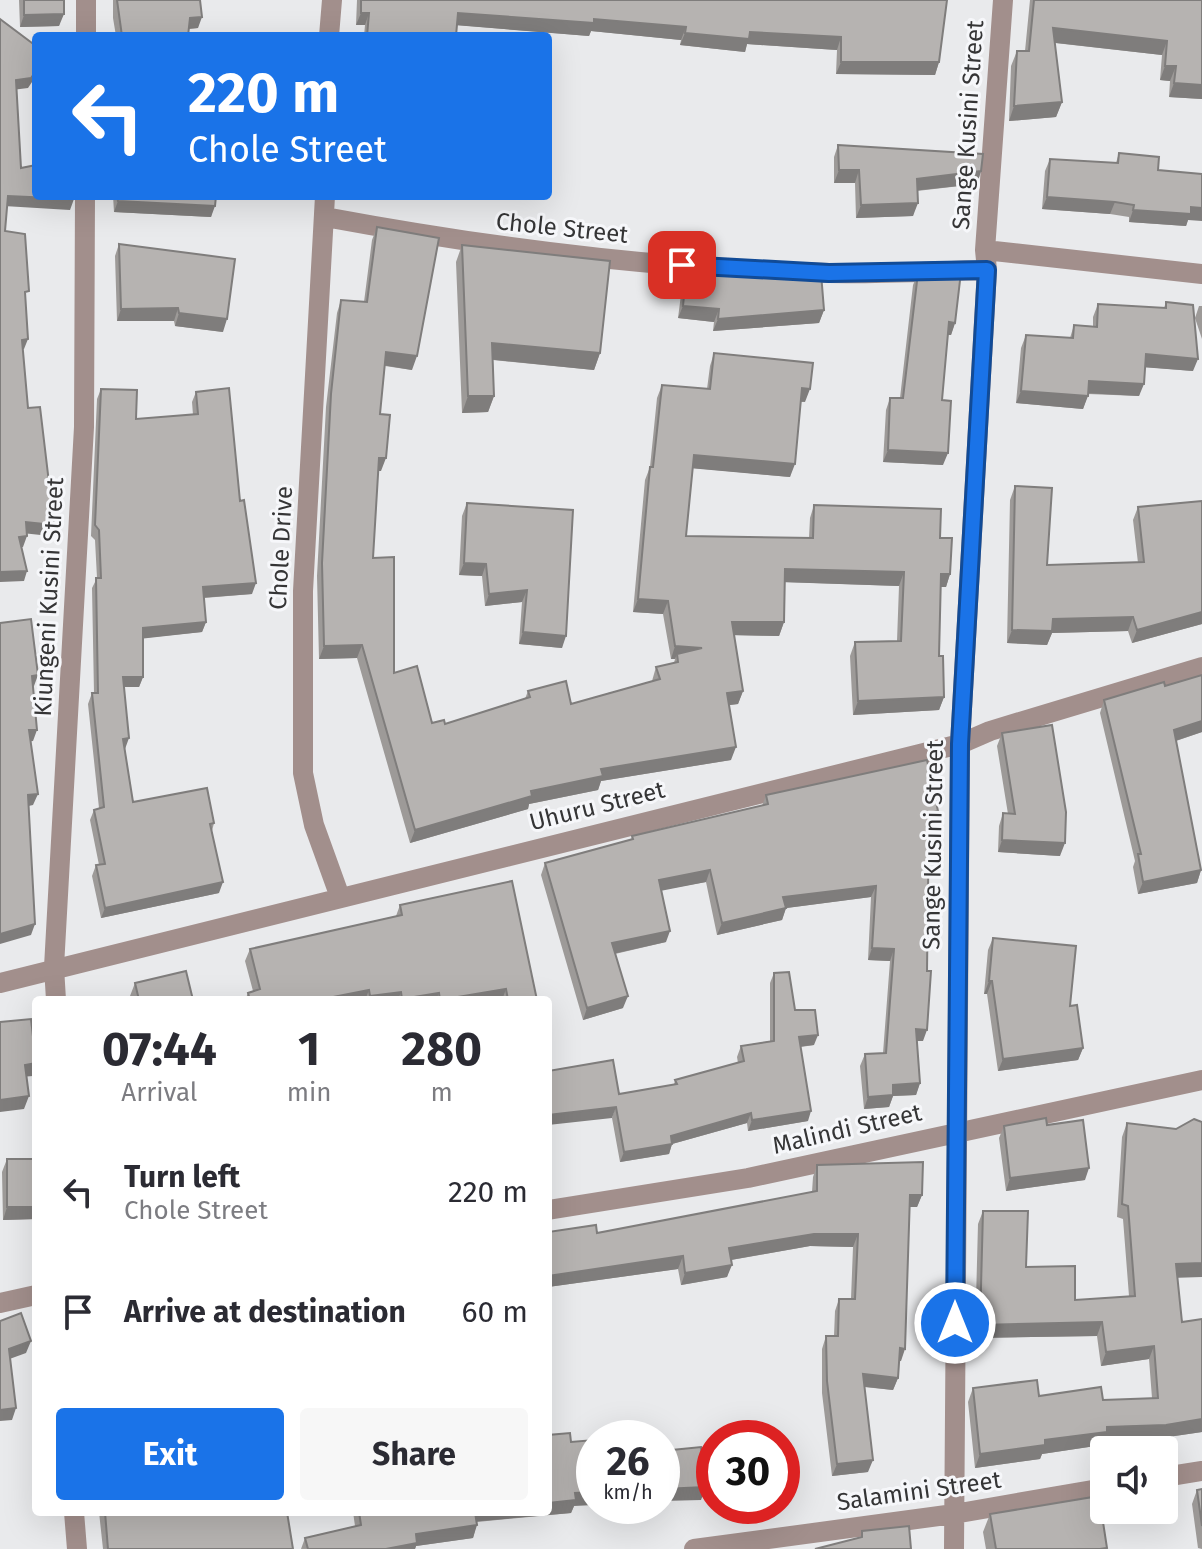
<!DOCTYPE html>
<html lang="en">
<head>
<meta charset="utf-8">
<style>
	body { margin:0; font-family:"Fira Sans",sans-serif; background:#f7f7f7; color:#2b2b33; height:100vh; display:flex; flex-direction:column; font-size:30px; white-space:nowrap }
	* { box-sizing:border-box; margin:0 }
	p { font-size:26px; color:#7c7c81 }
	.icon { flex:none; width:44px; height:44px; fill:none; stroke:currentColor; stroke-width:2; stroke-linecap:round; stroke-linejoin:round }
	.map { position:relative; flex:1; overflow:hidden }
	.side { position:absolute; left:32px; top:996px; width:520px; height:520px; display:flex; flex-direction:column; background:#fff; border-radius:8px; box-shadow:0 8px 32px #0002 }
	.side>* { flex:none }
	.top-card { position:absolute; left:32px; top:32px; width:520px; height:168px; border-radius:8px; box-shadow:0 8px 32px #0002; background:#1a73e8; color:#fff; overflow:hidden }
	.tools { position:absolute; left:1090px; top:1436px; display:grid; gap:16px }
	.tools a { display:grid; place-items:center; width:88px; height:88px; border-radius:8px; background:#fff; box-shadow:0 8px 32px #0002; font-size:40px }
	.speed { position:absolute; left:576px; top:1420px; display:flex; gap:16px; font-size:40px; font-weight:700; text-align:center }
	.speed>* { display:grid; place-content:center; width:104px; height:104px; border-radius:50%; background:#fff; box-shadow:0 8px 32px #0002; line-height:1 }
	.speed small { font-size:20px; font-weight:400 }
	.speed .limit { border:12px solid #d22; background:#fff; color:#111 }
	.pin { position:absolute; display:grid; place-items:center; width:68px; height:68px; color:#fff; margin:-34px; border-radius:16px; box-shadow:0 4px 12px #0006 }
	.me { position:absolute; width:88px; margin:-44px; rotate:0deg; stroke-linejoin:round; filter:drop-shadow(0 0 6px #0008) }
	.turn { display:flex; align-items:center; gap:28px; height:168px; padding:0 24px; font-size:36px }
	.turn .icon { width:104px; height:104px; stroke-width:2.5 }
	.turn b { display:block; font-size:56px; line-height:68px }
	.eta { display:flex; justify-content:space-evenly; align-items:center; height:136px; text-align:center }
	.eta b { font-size:48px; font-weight:700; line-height:56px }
	.button { display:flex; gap:16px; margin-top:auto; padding:16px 24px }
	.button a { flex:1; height:92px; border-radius:8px; background:#1a73e8; color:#fff; font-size:32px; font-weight:700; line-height:92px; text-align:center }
	.button a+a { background:#f7f7f7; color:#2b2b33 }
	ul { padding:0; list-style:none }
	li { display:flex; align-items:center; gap:24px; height:120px; padding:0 24px }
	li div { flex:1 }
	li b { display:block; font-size:30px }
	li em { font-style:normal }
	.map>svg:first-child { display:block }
</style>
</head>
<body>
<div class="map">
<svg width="1202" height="1549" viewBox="0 0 1202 1549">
	<rect width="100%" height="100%" fill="#e9eaec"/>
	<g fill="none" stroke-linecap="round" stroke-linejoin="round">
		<path stroke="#a28f8c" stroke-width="20" d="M86,36v-36
			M329,36l3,-36
			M325,196l-22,395v182l11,52 26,72
			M325,217c167,31 334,53 504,56 52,1 106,-2 158,-3
			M985,250l217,24
			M0,983l960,-239 30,-13 212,-64
			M56,1000l-2,-33 30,-540 1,-231
			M548,1210l200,-32 454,-98
			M0,1303l36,-8
			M1164,1477l38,-6
			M74,1512l3,37
			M694,1549l260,-35 150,-26
			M954,1549l6,-805 27,-474 -2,-20 18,-250"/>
	</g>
	<path fill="#9d9a98" d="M19,0h45l-5,26 -39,1z
		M113,0h87l-2,28 -9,1 -1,7h-72l-3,-18z
		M357,0h590l-8,62 -4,13 -99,-1 1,-24 -90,-6 -2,8 -65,-7 1,-5 -90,-9 -2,5 -132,-11 -1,11h-92l1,-11h-9z
		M1030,0h172v99l-33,-2 1,-16 -10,-1 2,-25 -107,-12 7,59 -6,15 -47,4 2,-55 6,-15h8z
		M838,145l143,26 -4,13 -60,7 -4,25 -57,2 -1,-35h-21v-26z
		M1119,153l39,17 30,50 -2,6 -57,-4v-5l-19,-3 -68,-5 3,-38 5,-12 66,4z
		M113,196h104h-1l-5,21 -97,-5z
		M377,227l35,143 -27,-4 -5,48 1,57h-3l-5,87 21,115 38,50 13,1 80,-25 3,-8 43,13 81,-23 4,-14 18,-4 1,-4h-4l-8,-45 -30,-2 12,-132 5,-13 7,-69 5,-13 45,4 3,-23 4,-13 91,49h-4l-11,75 -97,-9 -7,68 123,2 1,-20 4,-13 126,33 10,36 -4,13h-5l-2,69 5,41 -5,13 -86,5 -3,-59 5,-14 42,-1 2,-55 -114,-4 -1,40 -5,14 -45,-1 9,56 -5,13 -9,1 2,55 -130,21 -3,9 -69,14 -1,5 -118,34 -53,-185 -38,1 -2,-83 9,-169 11,-94 4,-13 23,2 8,-62z
		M119,244l104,88 -48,-6 -1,-5h-57l-2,-65z
		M462,245l138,108 -6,17 -101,-10 1,36 -6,16 -26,1 -6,-151z
		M687,266l137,44 -5,13 -106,8 1,-9 -36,-4 5,-39z
		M918,273l37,50 -4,12h-3l-6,65 1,65 -60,-3 3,-52 4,-12h10l13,-113z
		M1166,302l27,69 -48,-4 -6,29 -51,-2 -5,15 -67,-6 5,-55 5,-13 44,3 4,-13 19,1v-9l5,-13 66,4z
		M1199,306h3v33l-7,-21z
		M101,389l35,30 57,-4 -1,-13 4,-10 44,109 12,93 -48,4 2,24 -4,10 -59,6v39l-4,10h-15l1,62 8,53 81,21 -2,8 7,62 -118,25 -9,-42 4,-11h3l-9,-45 4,-10 5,-2 -11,-104 4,-11h2l-2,-105 5,-10 -2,-38 -4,-4 6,-137z
		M1015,486l32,79 91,-2 -5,-43 5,-13 64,-6v123l-70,19 -4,-12 -76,2 -5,12 -40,-2 3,-143z
		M467,503l106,7 -11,138 -43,-4 3,-42 -37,4 -3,-30 -23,-1 3,-59z
		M1165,686l37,46 -26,9 25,129 -4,13 -59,11 -5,-27 2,-6 -35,-148 4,-13z
		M1002,733l58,123 -62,-4 1,-26 4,-13 5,1 -11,-68z
		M766,795l172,16 -5,12 -5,1 -5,217h-6l3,42 -4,12 -23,1 -4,11 -25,2 -4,-43 5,-12 18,-1 7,-92 -22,-1 3,-63 -85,11 -4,12 -65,15 -11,-53 -45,8 5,52 -51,12 8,54 -40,12 -42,-145 4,-12 86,-23 1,-4 130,-30z
		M400,905l137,95h-292l3,-7 5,-2 -8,-30 5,-12 146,-33z
		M993,938l77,68 13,42 -5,12 -80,11 -11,-77h-3l4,-44z
		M774,973l40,72 -13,2 7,74 -60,10 -1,-8 -75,21 -3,10 -49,8 -8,-44 7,-24 55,-9 1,-5 63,-17 -1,-6 4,-11 29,-5v-58z
		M135,983l58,17h-62l-1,-4z
		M1127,1123l50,155 5,44 20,-3v113l-41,6 -57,3 -2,4 -60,9 -2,5 -65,9 -7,-66 5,-14 66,8 64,4 49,-2 -3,-39 -48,7 -4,-30 -122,2 3,-114 5,-13 43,56 49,33 54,-4 -6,-77 -6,-2 5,-80z
		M1047,1125l38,55 -79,11 -7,-53 5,-12z
		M7,1159l29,60 -33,1 -1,-48z
		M817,1165l105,30 -5,12h-8l-8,154h-2l-1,17 -5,12 -29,-3 4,85 -36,4 -10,-83v-44l4,-13h8l1,-25 4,-12h12l2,-52 -43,-1 -79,14 -4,17 -46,8 -3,-16 -130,18 49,-54 215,-41 1,-15z
		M1202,1489v60l-4,-1 -6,-44 5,-14z
		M574,1506l-3,7 -94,9 -4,16 -57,8 -1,3h-114l4,-11 50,-12 -2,-14h195z
		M99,1512h101v1l93,36h-190z
		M990,1514l117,34v1h-121l-3,-17z"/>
	<path fill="#7f7d7c" d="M361,13h8l-4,12h-9z
		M458,13l136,6 92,8 -5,13 -90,-9 -2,5 -135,-11z
		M64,14l-5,12 -39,1 4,-12z
		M202,17l-4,11 -12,1 4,-11z
		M1053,28l114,13 -5,14 -114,-13z
		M750,32l91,5 -4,13 -90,-6 -2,8 -65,-7 5,-12z
		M841,62h98l-4,13 -99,-1z
		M1165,66h11l-6,15 -10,-1z
		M36,71v5l-8,12 -16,2 4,-10z
		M1174,83l28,2v14l-33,-2z
		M1062,102l-6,15 -47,4 5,-15z
		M839,170h20l-4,13h-21z
		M981,171l-4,13 -65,7 5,-12z
		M8,196l66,3 -4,11 -66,-4z
		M1047,197l68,5 -5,12 -68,-5z
		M118,201l97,5 -4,11 -97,-5z
		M918,203l-5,13 -57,2 5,-13z
		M1191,207l11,1v13l-14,-1 -2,6 -57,-4 4,-12z
		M683,306l36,3 -5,13 -36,-4z
		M178,308l-4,13h-57l4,-12z
		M824,310l-5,13 -106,8 5,-12z
		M179,313l48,6 -4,13 -48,-6z
		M949,322l6,1 -4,12h-6z
		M28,339l-4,10 -6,1 4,-10z
		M492,343l108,10 -6,17 -108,-11z
		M386,352l31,4 -5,14 -30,-5z
		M1146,354l52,5 -5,12 -52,-4z
		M1089,381l55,3 -5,12 -55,-3z
		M802,388l8,1 -5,13 -7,-1z
		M1021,391l67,5 -5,13 -67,-6z
		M468,396h26l-6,16 -26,1z
		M888,450l60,3 -5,12 -60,-3z
		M694,455l101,9 -5,13 -101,-9z
		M379,458h7l-5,13h-7z
		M26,522l28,3 -4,11 -28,-3z
		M27,536l-4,11 -8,1 4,-11z
		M464,563l22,1 -4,12 -23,-1z
		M785,569l119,3 -5,14 -119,-4z
		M27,571l-3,10 -24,1v-10z
		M941,574h9l-4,13h-10z
		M256,583l-4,11 -53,4 4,-11z
		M527,590l-5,12 -37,4 4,-12z
		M638,599l30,2 -5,13 -30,-2z
		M1202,612v12l-70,19 5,-13z
		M1133,617l-5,14 -76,2 -5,12 -40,-2 5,-13 41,-11z
		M206,622l-4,10 -63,7 4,-11z
		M732,622h52l-5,14 -51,-1z
		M523,632l43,4 -4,12 -43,-4z
		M362,645l-5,13 -38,1 5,-13z
		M675,646l27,2 -25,6 -2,5h-4z
		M38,675l-4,11 -6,1 4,-11z
		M123,677h20l-4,10h-20z
		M743,691l-5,13 -16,2 5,-13z
		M944,697l-5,13 -86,5 5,-14z
		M1202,721v11l-33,11 5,-13z
		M29,730h8l-4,11 -9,1z
		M129,738l-4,11 -2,-10z
		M736,747l-5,13 -130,21 -3,9 -69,14 -1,5 -118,34 5,-13 186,-61z
		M38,794l-5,11 -9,2 4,-12z
		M938,811l-5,12 -9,1 5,-11z
		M1002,840l63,3 -5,13 -62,-4z
		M710,870l-4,12 -51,10 4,-12z
		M1201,870l-4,13 -59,11 5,-12z
		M223,882l-4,11 -118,25 4,-10z
		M876,886l-5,11 -92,12 4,-12z
		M786,908l-4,12 -65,15 5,-12z
		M35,924l-4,11 -31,9v-10z
		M670,931l-4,11 -58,13 4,-12z
		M872,948l22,1 -4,12 -22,-1z
		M989,981h3l-5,13h-3z
		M506,989l-4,11h-62z
		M369,990l-4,10h-47z
		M401,992l-3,8h-29l1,-4z
		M439,993l-3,7h-34v-1z
		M628,996l-5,12 -40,12 4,-12z
		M916,1029l11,1 -4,11h-11z
		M818,1035l-4,10 -18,2 3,-10z
		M1083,1048l-5,12 -80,11 5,-12z
		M36,1063l-3,13 -13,1 5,-12z
		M920,1083l-4,12 -23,1 -4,11 -25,2 4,-12 25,-12z
		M29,1096l-5,13 -24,3v-12z
		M616,1107l-4,11 -64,7v-10z
		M811,1111l-3,10 -60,10 4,-11z
		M751,1113l-4,10 -75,21 -3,10 -49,8 4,-10 47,-16z
		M1089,1168l-4,12 -79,11 4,-13z
		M910,1195h12l-5,12h-12z
		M7,1207h29v12l-33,1z
		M814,1234h44l-5,13 -43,-1 -85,15 4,-13z
		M683,1256l-5,13 -130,18v-11z
		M1202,1263v14l-31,1 5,-14z
		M732,1265l-5,12 -46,8 4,-12z
		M1102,1322l-5,14 -122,2 5,-13z
		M31,1341l-5,12 -22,8 5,-12z
		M1154,1346l-5,13 -48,7 5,-14z
		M900,1348l5,1 -4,12h-5z
		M863,1374l35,4 -5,12 -35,-4z
		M16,1408l-4,12 -12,1v-11z
		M1202,1419v13l-41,6 -57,3 -2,4 -60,9 -2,5 -65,9 5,-14 127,-27z
		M873,1460l-5,12 -36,4 5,-12z
		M706,1487l-5,13 -39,1v-12z
		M594,1492v13l-20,1 -3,7 -101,9 4,-10h74v-9l27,-10z
		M477,1525l-4,13 -57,8 -1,3h-29l30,-15z"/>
	<path fill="#b6b3b1" stroke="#7f7d7c" stroke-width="2" d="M24,0h40v14l-40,1z
		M117,0h83l2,17 -12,1 -2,18h-66z
		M361,0h586l-8,62h-98v-25l-91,-5 -1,7 -64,-6 1,-6 -92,-8v4l-136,-10 -2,23h-89l2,-23h-8z
		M1034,0h168v85l-28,-2 2,-17h-11l2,-25 -114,-13 9,74 -48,4 3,-55h12z
		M0,19l36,27v25l-5,7 -15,2 5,88 15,-3v31h37l1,3 -66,-3 -3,35 20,3 4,57 -4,1 3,47 -6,1 6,68 12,-1 14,118 -28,-3 1,14 -8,1 8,34 -27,1z
		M838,145l145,9 -2,17 -64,8 1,24 -57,2 -2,-35h-20z
		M1119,153l40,4 -1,13 44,4v34l-11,-1v7l-58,-4 1,-5 -19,-3 -68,-5 3,-38 68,4z
		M117,196h99l-1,10 -97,-5z
		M377,227l62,11 -22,118 -31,-4 -6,62 10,1 -4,43h-7l-6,100 21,-1v116l23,-7 15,57 12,-3 1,4 85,-27 -2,-6 38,-10 5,23 89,-25 -4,-12 22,-5 -1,-8 25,-6 -27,-2 -7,-45 -30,-2 12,-132h3l9,-82 48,4 4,-36 99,10 -3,26 -8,-1 -7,76 -101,-9 -8,81 127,2 1,-33 127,4 -1,29h12l-2,36h-9l-2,82h4l1,41 -86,4 -3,-59 46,-1 3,-69 -119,-3 -1,53h-52l11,69 -16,2 9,54 -135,22 2,7 -72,15 1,5 -117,34 -53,-185 -38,1 -2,-83 9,-169 10,-94 26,2z
		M119,244l116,15 -8,60 -48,-6 -1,-5 -57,1z
		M462,245l148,16 -10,92 -108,-10 2,53h-26z
		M687,266l67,5v3l67,-1 3,37 -106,9 1,-10 -36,-3z
		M961,272l-6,51 -6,-1 -7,78 9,1 -3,52 -60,-3 2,-52h13l15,-125z
		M1166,302l27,3 5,54 -52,-5 -2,30 -55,-3 -1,15 -67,-5 5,-56 47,3 1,-13 23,2 1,-23 68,4z
		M229,388l11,113 4,-1 12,83 -53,4 3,35 -63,6v49h-20l6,61 -6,1 10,63 74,-14 7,35 -4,1 13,58 -118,26 -9,-43 9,-1 -11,-54 10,-3 -12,-114h6l-2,-115h5l-2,-48 -4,-5 6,-136 36,1 -1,29 62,-5 -2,-22z
		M1015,486l37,2 -5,77 97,-3 -6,-55 64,-6v111l-65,18 -4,-13 -80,2 -1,12 -40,-1z
		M467,503l106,7 -7,126 -43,-4 4,-42 -38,4 -3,-30 -22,-1z
		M31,619l7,56 -6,1 5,54h-8l9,64 -10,1 7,129 -35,10v-311z
		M1202,675v46l-28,9 27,140 -58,12 -5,-28h3l-37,-154 60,-18 1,4z
		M1052,725l14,87 -1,31 -63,-3 1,-27 12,1 -13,-81z
		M927,760l11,51 -9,2 -2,158h4l-4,59 -11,-1 4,54 -27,2v10l-25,2 -3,-43 21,-1 8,-104 -22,-1 4,-62 -93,11 3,11 -64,15 -12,-53 -51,10 11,51 -58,12 16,53 -41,12 -42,-145 88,-24 -1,-3 136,-32 -2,-9z
		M512,881l25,119h-29l-2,-11 -66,11 -1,-7 -37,6 -1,-7 -31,4 -1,-6 -51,10h-68l-2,-7 12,-4 -10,-40 152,-34 -2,-10z
		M993,938l83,8 -6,60 7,-1 6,43 -80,11 -11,-78h-3z
		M186,971l7,29h-54l-4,-17z
		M789,972l6,38h20l3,25 -19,2 12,74 -59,9 -1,-7 -80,23 1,8 -48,8 -8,-45 -68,8v-44l65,-11 6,34 58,-10 -2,-4 69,-19 -3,-15 33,-5v-68z
		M31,1019l5,44 -11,2 4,31 -29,4v-78z
		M1046,1118l1,7 36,-5 6,48 -79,10 -6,-52z
		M1194,1119l8,3v141l-26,1 6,58 20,-3v100l-36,6 -59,2v5l-62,8v5l-65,9 -7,-66 64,-8 2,16 62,-9 2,13 55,-2 -4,-52 -48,6 -4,-30 -122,3 3,-114h45l-2,56 49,-1v34l60,-4 -7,-90 -6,-2 5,-81 49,6z
		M7,1159h29v48h-29z
		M923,1162l-1,33h-12l-5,154 -5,-1 -2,30 -35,-4 10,86 -36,4 -10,-83 -1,-45h12l1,-37h16l3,-65h-44l-85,14 3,17 -47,8 -2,-17 -135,20v-44l48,-7 1,8 220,-42v-26z
		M548,1294l3,86h-3z
		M21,1313l10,28 -22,8 7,59 -16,2v-89z
		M570,1433l1,9 23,-2v52l-19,1 1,7 -28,3v-68z
		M701,1447l5,40 -44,2v-38z
		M1202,1489v37l-5,-36z
		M1099,1496l8,52 -7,1h-104l-6,-35z
		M105,1512h95v1l12,-1h75l6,37h-185z
		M359,1512h116l2,13 -61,9 1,9 -31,6h-78l-3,-11 56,-13z
		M909,1526l2,23h-96l47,-12v-6z"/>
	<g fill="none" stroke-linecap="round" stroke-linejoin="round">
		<defs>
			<path id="route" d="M682,265l147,8 158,-3 -27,474 -5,579"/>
		</defs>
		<use href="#route" stroke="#114b97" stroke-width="20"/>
		<use href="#route" stroke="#1a73e8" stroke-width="14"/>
	</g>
	<g text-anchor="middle" stroke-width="6" stroke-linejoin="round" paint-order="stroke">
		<g font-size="24" fill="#353536" stroke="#f6f7fa">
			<text transform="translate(968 125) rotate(-86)" y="8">Sange Kusini Street</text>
			<text transform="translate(562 228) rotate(6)" y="8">Chole Street</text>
			<text transform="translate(281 548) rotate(-87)" y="8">Chole Drive</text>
			<text transform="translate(49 597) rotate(-87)" y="8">Kiungeni Kusini Street</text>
			<text transform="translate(597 806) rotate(-14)" y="8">Uhuru Street</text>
			<text transform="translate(933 845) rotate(-89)" y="8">Sange Kusini Street</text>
			<text transform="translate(847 1129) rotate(-13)" y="8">Malindi Street</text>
			<text transform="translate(919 1491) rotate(-8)" y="8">Salamini Street</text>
		</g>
	</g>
</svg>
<div class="tools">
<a><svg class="icon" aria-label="sound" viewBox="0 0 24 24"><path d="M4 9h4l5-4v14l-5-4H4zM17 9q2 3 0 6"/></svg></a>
</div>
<div class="speed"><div>26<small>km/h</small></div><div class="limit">30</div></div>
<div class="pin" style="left:682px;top:265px;background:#d93025"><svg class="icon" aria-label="arrive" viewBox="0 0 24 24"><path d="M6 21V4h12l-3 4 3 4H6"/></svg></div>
<svg class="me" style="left:955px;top:1323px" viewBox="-20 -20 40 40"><circle r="17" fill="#1a73e8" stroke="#fff" stroke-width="3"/><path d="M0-11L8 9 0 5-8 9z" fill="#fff"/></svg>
<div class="top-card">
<div class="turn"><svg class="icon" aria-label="left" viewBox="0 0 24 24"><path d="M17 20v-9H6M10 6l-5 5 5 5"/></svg><div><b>220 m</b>Chole Street</div></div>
</div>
<section class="side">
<div class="eta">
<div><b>07:44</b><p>Arrival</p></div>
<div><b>1</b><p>min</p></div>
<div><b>280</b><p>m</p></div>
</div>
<ul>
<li><svg class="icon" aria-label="left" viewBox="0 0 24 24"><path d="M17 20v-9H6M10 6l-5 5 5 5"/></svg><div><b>Turn left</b><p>Chole Street</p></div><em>220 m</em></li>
<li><svg class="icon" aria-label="arrive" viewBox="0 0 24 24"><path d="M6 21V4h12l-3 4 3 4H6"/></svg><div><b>Arrive at destination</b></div><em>60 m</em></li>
</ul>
<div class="button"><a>Exit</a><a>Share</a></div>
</section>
</div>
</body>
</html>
